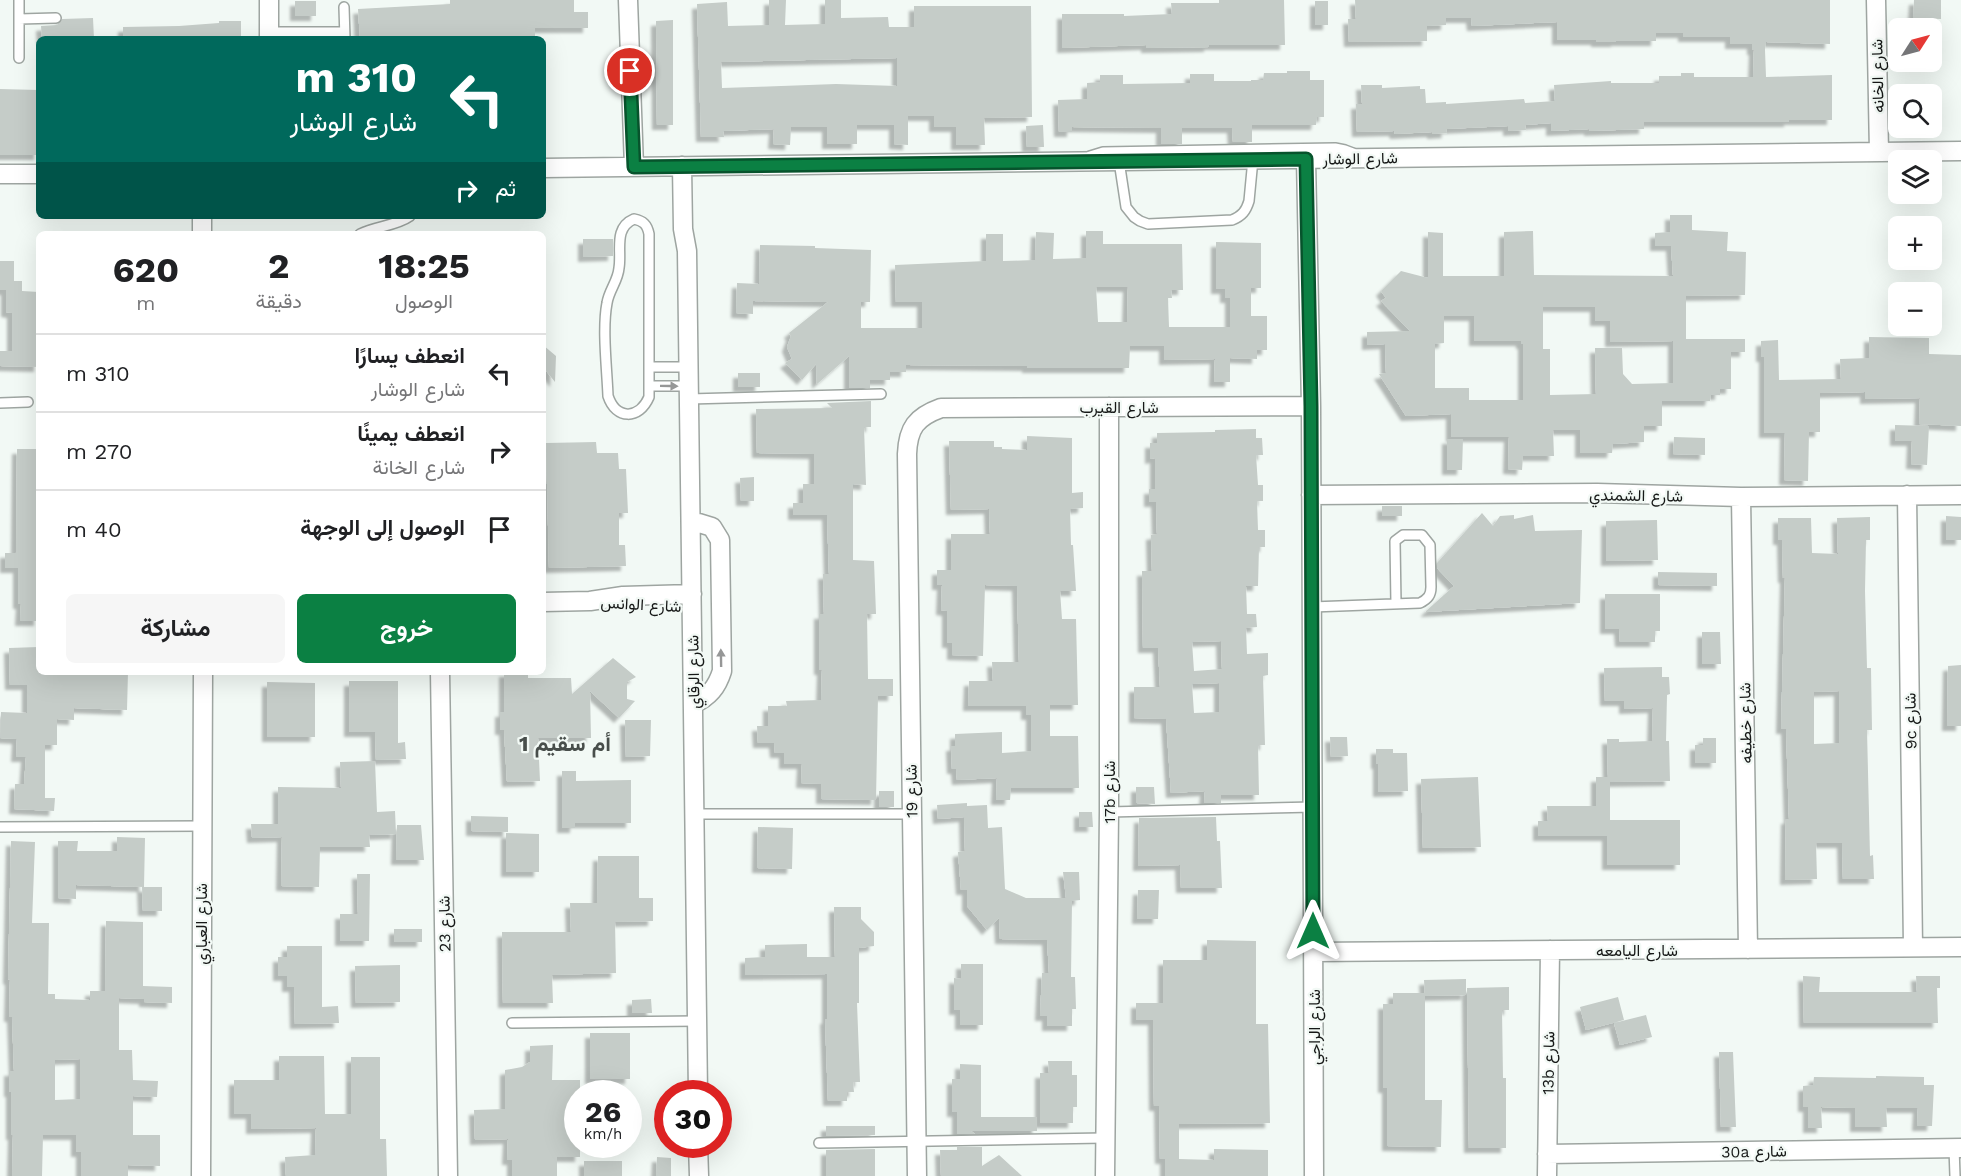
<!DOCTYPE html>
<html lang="ar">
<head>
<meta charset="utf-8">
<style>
	body { margin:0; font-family:"Work Sans",Vazirmatn,sans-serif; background:#f6f6f6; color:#202124; direction:rtl; height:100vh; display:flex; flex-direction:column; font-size:22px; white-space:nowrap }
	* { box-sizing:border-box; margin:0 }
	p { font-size:20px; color:#757577 }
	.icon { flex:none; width:33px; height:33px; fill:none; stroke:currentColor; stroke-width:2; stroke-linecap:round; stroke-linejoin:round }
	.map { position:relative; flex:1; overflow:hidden; direction:ltr }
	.drawer { position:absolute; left:36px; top:231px; width:510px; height:444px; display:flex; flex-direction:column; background:#fff; border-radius:9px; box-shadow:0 6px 24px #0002; direction:rtl }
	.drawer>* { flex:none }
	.top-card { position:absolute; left:36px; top:36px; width:510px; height:183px; border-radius:9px; box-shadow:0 6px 24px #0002; direction:rtl; background:#00695c; color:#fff; overflow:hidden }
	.needle { width:39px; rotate:54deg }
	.fabs { position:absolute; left:1888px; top:18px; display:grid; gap:12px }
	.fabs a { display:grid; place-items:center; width:54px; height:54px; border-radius:9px; background:#fff; box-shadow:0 6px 24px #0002; font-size:30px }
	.speed { position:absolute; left:564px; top:1080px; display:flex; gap:12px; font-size:30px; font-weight:700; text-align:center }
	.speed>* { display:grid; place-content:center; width:78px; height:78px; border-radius:50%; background:#fff; box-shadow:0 6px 24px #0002; line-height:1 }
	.speed small { font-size:15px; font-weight:400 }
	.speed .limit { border:9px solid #d22; background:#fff; color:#111 }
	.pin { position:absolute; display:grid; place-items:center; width:51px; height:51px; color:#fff; margin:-26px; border:3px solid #fff; border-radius:50%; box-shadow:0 2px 6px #0007 }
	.me { position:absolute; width:66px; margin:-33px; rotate:0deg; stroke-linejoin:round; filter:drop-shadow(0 0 4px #0008) }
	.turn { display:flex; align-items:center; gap:21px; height:126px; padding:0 30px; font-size:27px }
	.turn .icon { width:78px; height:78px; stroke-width:2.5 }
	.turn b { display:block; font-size:42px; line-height:51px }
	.then { display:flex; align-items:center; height:57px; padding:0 30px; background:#0003; gap:12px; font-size:22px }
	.eta { display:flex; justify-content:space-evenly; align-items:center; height:102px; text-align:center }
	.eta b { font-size:36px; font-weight:700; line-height:42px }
	.primary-button { display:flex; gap:12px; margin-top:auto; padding:12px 30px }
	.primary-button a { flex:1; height:69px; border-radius:9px; background:#0b8043; color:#fff; font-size:24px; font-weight:700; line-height:69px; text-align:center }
	.primary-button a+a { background:#f6f6f6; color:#202124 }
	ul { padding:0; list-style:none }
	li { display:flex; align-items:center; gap:18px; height:78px; padding:0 30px; border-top:2px solid #e0e0e0 }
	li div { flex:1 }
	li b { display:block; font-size:22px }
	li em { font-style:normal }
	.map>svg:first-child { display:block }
</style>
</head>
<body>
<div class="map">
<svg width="1961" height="1176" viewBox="0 0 1961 1176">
	<defs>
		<filter id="shadow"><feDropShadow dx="-5" dy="5" stdDeviation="1.5" flood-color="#0004"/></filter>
	</defs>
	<rect width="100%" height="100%" fill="#f2f9f5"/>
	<path fill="#c5ccc8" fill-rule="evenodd" filter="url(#shadow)" d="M450,0h124v12h14v16h-53v11l-110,-2v2h-65l-2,-30 92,-5z
		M769,0h17l-1,25 40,-1v-24h16v18l47,-1 1,10h25v-21h117l1,111 -48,1 1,27h-29v-18h-22v-11h-26v29l-14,-1v-19h-37v19h-30v-17h-36l-1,18 -17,-1 1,-15 -51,2 1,6h-23l-4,-133 30,-2 1,24 41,-1zM897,58v28l-61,-2 -114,4 -1,-26z
		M1219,0h65l1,45h-76v2l-63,1v-3l-84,3v-34h62v2l48,-2 -1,-11h48z
		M1355,0h475v44l-64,-2 -1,8 1,27 66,-2v45h-43v2h-145v7l-55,2v-2l-38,2v-8l-26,2 1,5 -18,1v-5l-62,3 1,4 -15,1v-2l-37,2 -1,-3 -37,1 -1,-28h6l-1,-19h21v3l38,-2v3h5l1,14 20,-1v2l78,-5 1,4 30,-2 -1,-16 57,-4v2h48v-7h22v-3h13v4h59l1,-27h-2v-6h-22v-7h-47v-4h-27v8h-40v1h-20v-2h-39v-18l-85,4 -1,-8h-25v7l-19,1v15l-78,1 -1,-23h8z
		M1914,0h27v19l-28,-1z
		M295,1h21v15h-21z
		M1315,1h13v24h-13z
		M93,18l1,21h-52l-1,-13 16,-1 5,-6z
		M673,20v105h-16l-1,-104z
		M219,21h22v18h-118v-12l56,-1 40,-3z
		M1287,71h23v9h14v37h-7l-1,8h-64v17h-19l-1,-14h-50v16h-21v-16l-89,-1v5h-13l-1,-32 29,-1v-16l13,-1v-7h23v9l67,-1v-9h24v7h37v-1h12l1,-7h23z
		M0,89l39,1v65h-39z
		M1043,125l1,22h-17l-1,-21z
		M1670,215h22v15l36,2 -1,19 19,1 -1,43 -59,1v43h59v13h-14v37h-11v6h-9l-1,6h-48v25h-18v16l-31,2 -1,9h-32v-23h-27l1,26h-31l-1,14 -14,-1 1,-32h-58v-23l-45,2 -27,-42 7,-1 -1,-29 -18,1v-13l43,-1 -29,-30 5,-3 -5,-7 20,-20 27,7v-46l15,1v43h61v-44l29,-1 1,44 139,1 -2,-30h-16v-13l15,-1zM1543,307h52v14h15v21l63,-1v42l-41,1 -9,-10 -1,-26h-27l1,46 -46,1v-46h-7zM1444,316h30v25h47v3h2v56h-54v-12h-34v-44l9,-1z
		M1086,231h17v13h79l1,46h-12l1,8h-4l1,29h61v-29h-5v-9h-9v-47l45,1v45h-10v28h16v34h-10v9l-27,-1v24h-16l1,-23 -51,1v-14h-34l-1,22h-102v-2l-121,-1v7h-16v8h-20v8h-21v-32l-32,28 -1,-20 -14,16 -17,-17 7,-4 -5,-12 4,-11 -2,-3 39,-31 -75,-1v13l-17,-1 1,-30 22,1 1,-39 55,1v2l56,2 -1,52h-9v26h61v-26h-26l-1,-37 91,-4v-27h17v27l32,-1 1,-28 18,1 -1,26 33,-1zM1096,287h32l-1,35h-29z
		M583,239h30v17l-30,1z
		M0,261h14v20h8v10l17,1v75l-39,-1v-15h12v-38l-6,-1v-22h-6z
		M1869,337l60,1v16l32,1v71l-42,-2 1,-26 -55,1v-7l-45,1v39h-11l-1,49 -24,-1 1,-47h-21v-76h-3v-16l17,-1 1,40 62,-1 -1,-20 29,-1z
		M543,345l13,11 -1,26 -12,-15z
		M738,373h22v14h-22z
		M871,401v26h-7l2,58 -13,-1v76l21,1 2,53h-9l1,65h25v17h-15l-2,104 -55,-1v-15l-20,-1 1,-19h-18v-11h-9l-1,-10h-16l-1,-17h11v-20h19l-1,-5 35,-1 1,-30h-3v-56h5l-1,-40h6l-2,-59h-34v-12h10v-19h11v-30l-57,-1 -1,-44 76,-1 -5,-5z
		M1895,425l34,1 -2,39 -16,-1 1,-23h-17z
		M1256,429v9h6l1,17h-7l2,30h5v16h-6l1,29h7v17h-6l-1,39h-12l1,28h9l1,13 -11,1 1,26 21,-1v22l-5,1 2,69h-7l1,50h-38v8h-17l1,-12 -34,2 -5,-74 -32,-1v-31h26l-2,-39h-15l-1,-77h10l-1,-36 6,-1 -1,-32h-7v-13h6v-31l-5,1v-16h7v-10l58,-1v-2zM1221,641l1,28 -28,2 -2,-29zM1219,683v29l-25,1 -2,-29z
		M1027,436l45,2v55l11,-1v16l-13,1 1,36h2l3,46h-16l2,28h14l2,86h-28v31h28l1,52h-68l-1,12h-14l1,-22 -40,2 -1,-11h-4l-1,-23h4v-12l47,-2v21l29,-2v-36h-5v-9h-58l1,-25h24l-1,-19h27l-2,-76 -32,-1 -2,71 -31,-1v-12h-5v-32l-6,-1 1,-25h-5v-15h14v-36h39l-1,-25 -38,1 -2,-69h45v6h8v2l25,1z
		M1674,437l31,1v17l-32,-1z
		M1447,439h16l-1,31h-15z
		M596,442l1,11h21l1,16h7l2,44h-9v32h6l1,21 -77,2 -3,-125z
		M17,449h22v172h-19l1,-17h-3v-36h-13v-15h11z
		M754,477v24h-13l-1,-23z
		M1382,506h20v10h-20z
		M1482,513l11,13 7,-10 14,-1v4l19,-4 2,16 47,-1 -2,73 -155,9 29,-26 -17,-18v-5z
		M1946,516l15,1v23h-15z
		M1870,517v23h-4l-1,51 2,77h4l1,62h-5l3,126 3,-1 1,24h-31l-1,-36h-26l1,36 -32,1 1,-61h3l-3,-90h-5l4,-151h-2l-1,-38h-4v-22h33l1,35 26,1 -1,-36zM1839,691v52l-25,1v-52z
		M1657,520l1,40 -52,1v-40z
		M1658,572l59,1v13l-59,-1z
		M1605,594h55v37h-5v11h-35l-1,-13h-14z
		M1702,632h18l1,32h-19z
		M39,647v25h89l-1,38 -53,-2v12l-17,-1v26h-12v53h10l-1,13 -40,-2 1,-25h9l2,-27h-10l1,-18 -17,-1 1,-26 26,1v-28h-17l-1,-37z
		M613,658l23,19 -9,5v17l8,2 -16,17 -29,-27 1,47h-53l2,43 -33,1 -3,-52h-4v-18h4v-40h24v6h43l1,16z
		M1961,665v61h-14l1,-60z
		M1662,667v10h7l1,17 -3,1 -1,46h3l1,40 -60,1v38h70v45h-73v-29h-69v-15h10l-1,-15h49v-29h12l-1,-38h12v3l33,-1 1,-33 -29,1v-8h-19l-1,-33z
		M349,681h49v62l7,-1 1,17 -30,1 -1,-28h-26z
		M267,682l48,1v54h-48z
		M625,720h26l-1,36 -24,1z
		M1330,737h17l1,19 -17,1z
		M1703,738h13v25h-21v-18h8z
		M1376,749h17v4h14l1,38 -30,1v-28h-2z
		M375,761l2,51 18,-1 1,23 -27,1 1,12h-50l-1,40 -38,-1 1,-49 -30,1 -1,-14h27v-37l63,1 -1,-26z
		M562,771h14v10l55,-1v43h-56v5h-13z
		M1478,777l3,70 -58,1 -2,-69z
		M1136,787h18l1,17 -19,-1z
		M879,791h15v16h-15z
		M967,803v3l20,-1 1,23 14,-1 3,62 21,9h40l-3,-26h16l1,28 -8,1 -1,76h4l1,32h-4v17h-25v-10h-7l2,-43h7l-2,-33 -47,-1 -1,-21 -12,12 -20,-24v-16h-6l-3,-38 7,-1 -1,-34 -26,2 -1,-14z
		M1079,812h13l1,15h-14z
		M471,816l37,1v15l-37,-1z
		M1216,817l1,24h3l2,47h-41l-1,-23 -42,1 1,-48z
		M397,825h24l3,35h-28z
		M758,827l35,1 -1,41 -35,-1z
		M506,833l33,1v38h-33z
		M117,837l28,1 -1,49 -68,-2v14l-18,-1v-57h20l-1,10h40z
		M11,841l24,1 -3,81h17l-1,71h7v5l35,1v-9h15l1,-70 37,1v64l29,1v16l-28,-1v-3l-25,-1v52h13l1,30 25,1 -1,16 -24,-1v39h27v31l-32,-1v11h-47v-24h-5v-17h-33l-1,41h-30l1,-41h-2v-43h-2v-21h5l-2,-54h-3l1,-37 -2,-1zM80,1059v40l-25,1v-40z
		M598,856h41v42h14v23l-38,1 1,51 -64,2 1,28h-50l-1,-71h69l-1,-29h27z
		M357,874h13l-1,67h-29v-27h18z
		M142,887h20v24h-19z
		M1138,890h21l-1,29h-21z
		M834,907h27v12l13,13v14l-15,2v55h-2l3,79h-7l1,10h-7v9h-19l-3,-82h2v-45l-82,1v-17l20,-1v-12l42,-1v13h28z
		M394,929h28v13h-28z
		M1207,940l49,1v83h12l2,99 -91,1v35l35,1v-11l54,1v26h-103v-17h-5l-1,-53h-5l-1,-86h-17v-17h27v-43h44z
		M287,946h35v61l16,-1 1,17 -44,1 -1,-37h-7v-11h-9v-19h9z
		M961,964h22v61h-23v-15h-6v-32l7,1z
		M400,965v37l-44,1 -1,-37z
		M1803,976l17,1 -1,15h98l-1,-16h24v12h-3l1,35h-134z
		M1466,979v16l-41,1 -1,-16z
		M1509,987v23h-7l1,68h3v70h-37l-2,-160z
		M1393,993h32v107h17l-1,47 -54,-1v-58h-4v-84h10z
		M1618,997l6,23 -38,10 -6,-23z
		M651,999l1,14h-20v-13z
		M1646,1015l6,22 -32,8 -6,-22z
		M590,1033h40v46h-40z
		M553,1045l-1,35h28v14h-2v50h2v13h-23v19h-45v-16h-5l1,-21 -33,1 -1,-30 31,-1v-39l17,-3 8,-5v-16z
		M1719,1052h14l3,75h-15z
		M279,1056h45l1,58h26v-57h29v82h6l1,37h-101l-1,-19 30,-2 1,-27 -65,1v-15h-17v-34h45z
		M1048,1061h24v14h5v32h-4v16h-33v-50h9z
		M960,1064l21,1v52h56v14h-66l4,3h-18v-22h-5v-33h8z
		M1876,1076l48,1v8h10l-2,41h-15l1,-18h-32l1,19h-32v-19l-34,-1 1,21h-14v-21h-5v-21l10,-1 1,-8 62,1z
		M826,1126h49v9l-49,1z
		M957,1147h25v19l17,-11 23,21h-81l-1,-26h17z
		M875,1149v27h-49v-26z
		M657,1157l14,1v18h-15z
		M584,1161h38v15h-38z"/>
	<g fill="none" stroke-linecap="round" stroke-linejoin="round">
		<defs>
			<path id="lane" d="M19,0v58
				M344,7l1,32
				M19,19l37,-1
				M269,32h75
				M1090,156l13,-4 232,-4 10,2 8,3
				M1119,161l7,46 8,10 6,4 8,3 84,-4c10,-4 14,-9 17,-19l4,-42
				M634,219c9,2 13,5 15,15v163c-10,23 -33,23 -41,-1 -1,-27 -6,-67 -1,-93 2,-13 11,-22 12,-35 3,-17 -6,-40 15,-49z
				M360,234c16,-8 36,-8 50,-18
				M649,367h40
				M649,386h40
				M689,399l192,-5
				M0,403l28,-1
				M1312,607l108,-4c8,-4 11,-8 11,-16l-1,-42 -8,-10h-19l-8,6 1,63
				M1109,812l204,-5
				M694,814h217
				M0,827l201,-1
				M512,1023l185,-2
				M819,1143l285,-5
				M1954,1148l1,28"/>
			<path id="street" d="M269,0v39
				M628,0l6,167
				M1876,0l3,152
				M1306,159l5,247 3,770
				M682,166l1,63 4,22 11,843
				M543,168l1418,-17
				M0,174h39
				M202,234v-18
				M1311,495l286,-2 144,4 220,-2
				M1907,495l6,452
				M1741,497l7,452
				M691,524l8,-1 13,4 8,13 2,131c-5,16 -13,26 -29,33
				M543,602l47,-1 33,-5 69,-2
				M440,672l8,504
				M1313,952l648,-5
				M698,1144l1,32
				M1547,1154l414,-6
				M201,1176l2,-504
				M917,1176l-10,-722c1,-26 9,-37 34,-46l370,-2
				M1105,1176l4,-364v-405
				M1547,1176l3,-226"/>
		</defs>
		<use href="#lane" stroke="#9ea5a1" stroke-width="12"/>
		<use href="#street" stroke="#9ea5a1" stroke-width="21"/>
		<use href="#lane" stroke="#fff" stroke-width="9"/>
		<use href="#street" stroke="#fff" stroke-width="18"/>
	</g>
	<defs><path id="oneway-solid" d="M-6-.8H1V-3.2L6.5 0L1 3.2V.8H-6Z" transform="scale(1.5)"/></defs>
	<g fill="#969797">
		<use href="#oneway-solid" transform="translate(669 386) rotate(1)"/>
		<use href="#oneway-solid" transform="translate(721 658) rotate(-91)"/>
	</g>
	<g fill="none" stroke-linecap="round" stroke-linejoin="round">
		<defs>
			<path id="route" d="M630,71l4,96 672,-8 5,247 2,525"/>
		</defs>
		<use href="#route" stroke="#07532c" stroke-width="15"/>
		<use href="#route" stroke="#0b8043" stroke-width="10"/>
	</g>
	<g text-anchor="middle" stroke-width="4.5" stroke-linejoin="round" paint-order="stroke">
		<g font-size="16" fill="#161817" stroke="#f2f9f5">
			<text transform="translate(1877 76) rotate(-91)" y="6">شارع الخانه</text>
			<text transform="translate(1360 158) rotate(-1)" y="6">شارع الوشار</text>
			<text x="1119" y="413">شارع القيرب</text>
			<text transform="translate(1636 495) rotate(1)" y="6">شارع الشمندي</text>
			<text transform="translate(641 604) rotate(3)" y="6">شارع الوانس</text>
			<text transform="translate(693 672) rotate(-91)" y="6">شارع الرقاي</text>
			<text transform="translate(1910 721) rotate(-91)" y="6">9c شارع</text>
			<text transform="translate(1745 723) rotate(-91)" y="6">شارع خطيفه</text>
			<text transform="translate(911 791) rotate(-91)" y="6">شارع 19</text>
			<text transform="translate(1109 792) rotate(-90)" y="6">17b شارع</text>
			<text transform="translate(201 924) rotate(-90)" y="6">شارع العباري</text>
			<text transform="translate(444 924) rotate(-91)" y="6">شارع 23</text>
			<text x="1637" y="956">شارع اليامعه</text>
			<text transform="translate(1314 1027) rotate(-90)" y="6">شارع الراجي</text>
			<text transform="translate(1548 1063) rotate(-89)" y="6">13b شارع</text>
			<text transform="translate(1754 1151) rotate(-1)" y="6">30a شارع</text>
		</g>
		<g font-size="22" font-weight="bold" fill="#484e4b" stroke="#f2f9f5">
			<text x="565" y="751">أم سقيم 1</text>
		</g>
	</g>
</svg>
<div class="fabs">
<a><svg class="needle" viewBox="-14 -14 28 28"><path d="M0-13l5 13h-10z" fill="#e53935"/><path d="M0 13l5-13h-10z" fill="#757577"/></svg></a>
<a><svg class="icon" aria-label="search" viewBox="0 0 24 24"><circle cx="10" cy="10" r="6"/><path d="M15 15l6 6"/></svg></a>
<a><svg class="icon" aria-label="layers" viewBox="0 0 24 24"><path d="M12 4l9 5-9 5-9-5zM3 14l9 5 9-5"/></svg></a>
<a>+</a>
<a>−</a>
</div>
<div class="speed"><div>26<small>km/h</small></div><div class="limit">30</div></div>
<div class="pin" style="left:630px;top:71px;background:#d93025"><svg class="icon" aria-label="arrive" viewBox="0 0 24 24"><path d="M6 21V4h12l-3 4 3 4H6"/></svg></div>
<svg class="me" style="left:1313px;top:931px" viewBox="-20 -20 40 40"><path d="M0-17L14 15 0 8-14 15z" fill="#0b8043" stroke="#fff" stroke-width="4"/></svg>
<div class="top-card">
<div class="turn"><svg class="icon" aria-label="left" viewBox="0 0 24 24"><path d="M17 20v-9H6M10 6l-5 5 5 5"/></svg><div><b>310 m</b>شارع الوشار</div></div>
<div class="then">ثم<svg class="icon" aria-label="right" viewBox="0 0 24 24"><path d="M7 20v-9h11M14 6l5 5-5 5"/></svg></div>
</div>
<section class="drawer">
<div class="eta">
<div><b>18:25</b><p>الوصول</p></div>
<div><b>2</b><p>دقيقة</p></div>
<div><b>620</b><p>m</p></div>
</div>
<ul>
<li><svg class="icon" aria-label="left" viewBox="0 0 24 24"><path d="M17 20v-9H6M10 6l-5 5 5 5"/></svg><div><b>انعطف يسارًا</b><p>شارع الوشار</p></div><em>310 m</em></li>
<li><svg class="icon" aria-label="right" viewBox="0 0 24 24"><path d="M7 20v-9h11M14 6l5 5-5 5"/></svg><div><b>انعطف يمينًا</b><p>شارع الخانة</p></div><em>270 m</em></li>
<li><svg class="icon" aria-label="arrive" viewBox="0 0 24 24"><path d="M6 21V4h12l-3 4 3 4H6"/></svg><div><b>الوصول إلى الوجهة</b></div><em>40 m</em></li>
</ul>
<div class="primary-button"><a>خروج</a><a>مشاركة</a></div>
</section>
</div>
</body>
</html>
